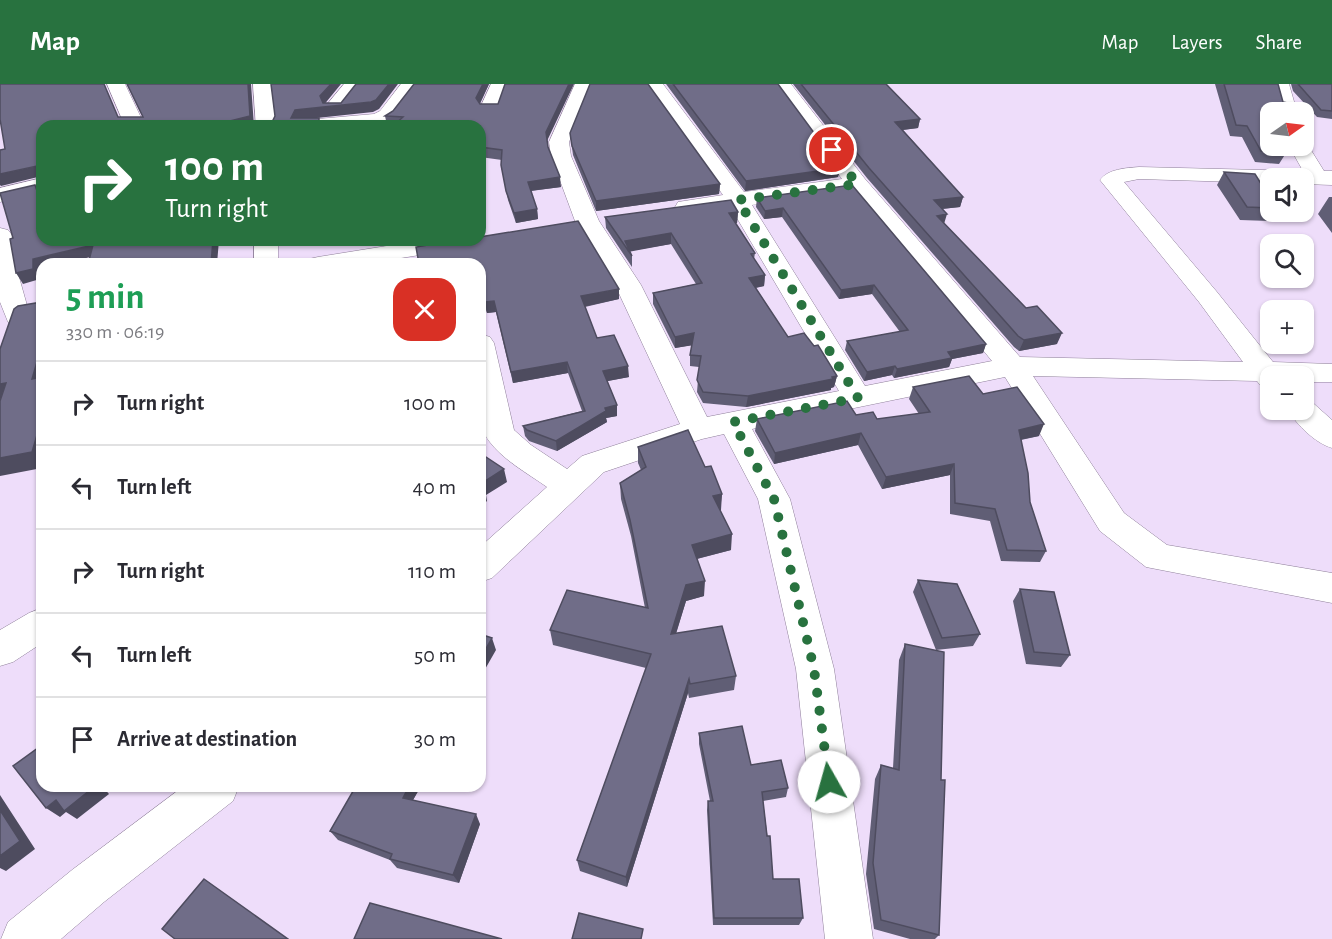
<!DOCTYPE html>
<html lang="en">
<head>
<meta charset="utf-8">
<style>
	body { margin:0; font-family:"Alegreya Sans",sans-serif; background:#f2f2f3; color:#2b2b33; height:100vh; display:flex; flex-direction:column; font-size:22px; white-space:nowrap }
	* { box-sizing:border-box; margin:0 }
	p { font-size:20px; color:#7c7c81 }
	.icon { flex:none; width:33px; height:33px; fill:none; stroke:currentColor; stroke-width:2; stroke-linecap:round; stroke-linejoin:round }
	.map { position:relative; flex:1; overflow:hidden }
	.sheet { position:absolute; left:36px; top:174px; width:450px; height:534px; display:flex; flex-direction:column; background:#fff; border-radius:18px; box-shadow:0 2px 4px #0004 }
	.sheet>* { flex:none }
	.hud { position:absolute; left:36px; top:36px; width:450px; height:126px; border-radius:18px; box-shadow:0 2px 4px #0004; background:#28723f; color:#fff; overflow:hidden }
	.needle { width:39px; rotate:76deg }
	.buttons { position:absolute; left:1260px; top:18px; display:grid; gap:12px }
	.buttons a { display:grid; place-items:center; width:54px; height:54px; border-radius:12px; background:#fff; box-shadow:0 2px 4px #0004; font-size:30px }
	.pin { position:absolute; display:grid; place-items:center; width:51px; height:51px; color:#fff; margin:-26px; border:3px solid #fff; border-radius:50%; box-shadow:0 2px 6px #0007 }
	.me { position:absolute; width:66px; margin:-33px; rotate:353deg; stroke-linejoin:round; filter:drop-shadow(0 0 4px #0008) }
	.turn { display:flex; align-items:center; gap:21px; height:126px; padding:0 30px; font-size:27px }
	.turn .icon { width:78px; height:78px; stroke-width:2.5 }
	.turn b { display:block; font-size:42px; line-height:51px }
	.round { display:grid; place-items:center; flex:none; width:63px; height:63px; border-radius:18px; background:#f2f2f3 }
	.head { display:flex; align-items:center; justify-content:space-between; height:102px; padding:0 30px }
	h1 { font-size:36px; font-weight:600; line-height:45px; color:#1e9e55 }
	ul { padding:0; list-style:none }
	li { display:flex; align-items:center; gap:18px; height:84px; padding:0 30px; border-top:2px solid #e1e1e2 }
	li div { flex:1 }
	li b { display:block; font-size:22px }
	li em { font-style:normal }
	header { display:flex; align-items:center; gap:36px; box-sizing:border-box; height:84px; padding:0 30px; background:#28723f; color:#fff }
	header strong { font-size:28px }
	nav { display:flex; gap:33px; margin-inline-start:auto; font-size:21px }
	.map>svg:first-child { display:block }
</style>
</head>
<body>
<header>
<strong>Map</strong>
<nav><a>Map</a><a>Layers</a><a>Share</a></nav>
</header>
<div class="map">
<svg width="1332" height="855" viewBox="0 0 1332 855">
	<rect width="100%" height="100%" fill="#eeddfa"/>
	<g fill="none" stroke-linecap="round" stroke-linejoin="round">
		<defs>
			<path id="minor" d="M107,0h18l20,42h-20z
				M253,0h18l5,42h-20z
				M344,0h19l-21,27h-14l-3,-4z
				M401,0h19l-26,35 -9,5 -89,2 3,-4 7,-2 68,-6 6,-3z
				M491,0h18l-12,28h-14l-3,-4z
				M575,0h18l-24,58 2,14 28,65 42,64 66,132 132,-26 -108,-183 -45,6 -8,-2 -3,-5 3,-5 45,-7 -79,-111h19l81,108 98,-13 -70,-95h19l74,95 155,178 223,5 -44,-60 -99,-122c8,-11 26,-12 39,-13l164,4 -14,-25h15v-5l2,1 18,29h8v14l-28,-1v-6h-34v5l-131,-4 -15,3 93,110 56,70 59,2v18h-28v-6h-34v11l-10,-2 -3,-4 -224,-5 91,137 43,32 165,28v30l-186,-36 -46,-36 -95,-154 -253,52 38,70 44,170 39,270h-48l-29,-270 -38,-170 -34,-65 -22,5 -98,33 -112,106 -12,4v-35l67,-60c-20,-14 -44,-27 -58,-46 -16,-22 -9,-80 -9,-107l10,3 4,6 20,87 17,15 36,24 15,-13 98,-32 -65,-139 -40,-64 -24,-65 -2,-14zM851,107l141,170 -127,25 -113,-181z
				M1271,0h18l8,28h-18z
				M42,94v14l-42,10v-14z
				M0,144l8,2 4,5 7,42 11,39 -4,6 -9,2 -9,-2 -8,-20z
				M480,155l1,1 -4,5 -8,2 -105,17h-58l3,-5 9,-2 106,-17z
				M254,156h24v24h-24z
				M1304,316l9,3 19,17v28c-17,-5 -35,-23 -44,-38h16z
				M42,524v35l-29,19 -13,4v-36l29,-17z
				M184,702h55l-6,15 -129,101 -43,37h-60l7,-17 64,-52z"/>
		</defs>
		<use href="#minor" stroke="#8e7f99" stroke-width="1"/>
		<use href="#minor" fill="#fff" fill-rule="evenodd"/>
	</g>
	<path fill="#605e75" d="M414,0h75l-9,20 67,37 1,6 13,40 -30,4 6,18 1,10 -22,4 -8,-23 -7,-35 1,-5 -22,-3v-31l-93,-1 -2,-9 8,-5z
		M666,0h111l63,84 -2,9 -93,14z
		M793,0h93l34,35 -2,9 -15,2 60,67 -3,10 -18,2 2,14 113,121 -38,7 -5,-4 -147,-169z
		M1215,0h63l-8,28 16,41 -7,11 -24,-2 -13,-25 -12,-1z
		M1291,0h41v35l-15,-2 -24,-26z
		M570,49l150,51 -1,10 -123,17 -23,-56z
		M1224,88l46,26v14h6l-6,9 -30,-1 -23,-35z
		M852,101l134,159 -3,9 -31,6 -3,8 -55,11 -2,-3 -28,6 -19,-31 2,-9 53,-9 -28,-38 -33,5 -57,-82 -18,2 -8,-12 1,-9z
		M1329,113h3v36l-14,-19z
		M738,128l-1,11h-2l20,30 -1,6 11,16 -1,11 -8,2 32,49 49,39 -3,11 -3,1v2l-85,17 -43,-4 -6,-11 2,-25 -9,-1v-11l2,-10 -17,3 -22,-44v-11l43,-9 -25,-40 -42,7 3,5v11l-26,-39 -1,-11z
		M480,180l139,35 -34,8 12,31 32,39 -22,4 10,24v11l-11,2 1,4 -50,29 -28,-10 -4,-5 -2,-10 59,-15 -14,-38 -55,10 -17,-71 -9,1 -1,-3 -6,1z
		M913,303l70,7 56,42 -18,4 9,62 16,49 -6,11 -39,-1 -11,-40 -40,-7v-39l-68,14 -24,-44 -84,19 -19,-33 2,-12 99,-4 21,4 42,-5 -10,-15z
		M638,363l67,20 17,27 -2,16 11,40 -34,9 7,37 -18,5 -10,33 60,42 -2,14 -45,8 -1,-5 -61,194 -47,-16 -3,-11 69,-192 -93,-23 -3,-15 95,-22 -14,-72 -10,-37 -1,-16 21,-13 -3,-7z
		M918,496l62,54 -7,12 -37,4 -23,-58z
		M1020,505l50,66 -9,12 -35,-3 -13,-63z
		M905,560l34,291 -4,4h-25l-36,-10 -8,-55 9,-95 6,-14 12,3 6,-108z
		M699,649l89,55 -2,9 -23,4 10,78 30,39 -4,7h-86l-6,-115 1,-9h2l-11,-57z
		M363,702h58l-8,14 67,24 -21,59 -62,-15 -7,-8 -52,-20 -8,-9z"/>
	<path fill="#4e4c5f" d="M248,0h3l3,42h-44z
		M331,0h10l-18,22 -3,-10z
		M389,0h9l-19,25 -6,3 -75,8 -7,-2 4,-8 76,-8z
		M483,0h6l-11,23 -2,-9z
		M569,0h5l-27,57 -1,-9z
		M920,35l-2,9 -25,3 2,-9z
		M42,81v11l-41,10 -1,-1v-11z
		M840,84l-2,9 -93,14 1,-10z
		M560,93l1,10 -32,4 -1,-9z
		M720,100l-1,10 -123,17v-10z
		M35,101l7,13v7z
		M963,113l-3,10 -29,3 3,-10z
		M783,124l-1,9 -18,2 1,-8z
		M537,125l1,10 -22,4 -2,-10z
		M738,128l-1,11 -9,1 1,-11z
		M947,130l-3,10 -7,-8z
		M671,149v11l-43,8 -3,-11z
		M213,156h6l-2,24h-6z
		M93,161l6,10 -38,9h-19v4l-2,1v10l-17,5 -7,-11 17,-14z
		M765,191l-1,11 -16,3 1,-11z
		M874,201l-2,9 -33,5 2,-9z
		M619,205v10l-37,8 -1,-11z
		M484,215l2,11 -6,1v-11z
		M494,217l2,11 -9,1 -2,-11z
		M694,249v12l-19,3v-11z
		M1062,249l-5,11 -38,7 5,-11z
		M986,260l-3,9 -31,6 -3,8 -55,11 3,-9 51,-17z
		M42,261v47l-10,-13z
		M567,278l1,11 -55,10 -2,-11z
		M628,282l1,11 -26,5v-11z
		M895,282l-3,9 -28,6 3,-9z
		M837,292l-3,11 -3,1v2l-85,17 2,-11z
		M6,299l-6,18v-17z
		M617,321v11l-11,2 1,4 -50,29 -1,-10 49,-33z
		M42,334v50l-42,8v-18z
		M1044,340l-5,12 -25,5 5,-11z
		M861,349l-3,12 -84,19 1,-11z
		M954,380l-4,11 -68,14 4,-12z
		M504,385l3,13 -21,13 1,6 -7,6v-15l2,-9z
		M722,410l-1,16 -9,2 1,-16z
		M732,450l-1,16 -39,10v-15z
		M705,497l-1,15 -18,5 -15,48v-15l15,-49z
		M492,554l4,12 -16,28v-19z
		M689,595l-1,14 -61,194 -1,-10z
		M95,702h7l7,8 -32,25 -11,-7 -6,5 -14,-9 10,-8z
		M409,702h12l-12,21 -6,-9z
		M0,711l35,54 -29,22 -6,-3z
		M476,730l4,10 -21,59 -6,-8z"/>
	<path fill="#706d88" stroke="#4e4c5f" stroke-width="1.5" d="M0,0h104l14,33h25l-16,-33h121l2,32 -40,10h-168v39l-42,9v-24l5,-1 -5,-30z
		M271,0h60l-11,12 3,7h18l15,-19h33l-13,16 -5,2 -76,8 -4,8h28v8h-49l5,-10z
		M414,0h69l-7,14 4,6h18l7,-20h64l-23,48 2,15 12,30 -32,5 9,27 -23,4 -8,-22 -5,-26 1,-15 -22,-3v-21h-87l10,-9 -18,-1 8,-5z
		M590,0h58l72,100 -124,17 -24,-55 -2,-13z
		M673,0h105l62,84 -94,13z
		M801,0h85l34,35 -25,3 68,75 -29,3 13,14 -10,2 89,92 11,-2 25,27 -38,7 -6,-4 -149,-168z
		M1224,0h54l5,18 9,2 5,8h-27v34h13l3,7 -25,-2 -14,-25 -11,-1z
		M1298,0h34v27l-11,-1z
		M1224,88l31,2 15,24v10l-23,-1z
		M35,101l7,20v35h171l-2,24h-123l5,-19 -60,14v10l-17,4 -6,-34 3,-1 -13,-45z
		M852,101l134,159 -38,8 4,6 -55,11 -2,-3 -28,6 -20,-31 61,-11 -34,-45 -33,5 -58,-82 -18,3 -8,-13z
		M731,116l7,12 -9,1 26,40 -4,1 14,21 -16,3 39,59 16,-4 10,13 4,-1 19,31 -5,1 1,2 -85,17 -45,-4 -6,-12 4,-24 -11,-1 4,-22 -19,4 -22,-44 49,-10 -31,-50 -46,8 7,15 -27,-39z
		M578,137l41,68 -38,7 16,42 17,-3 14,31 -25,5 14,34 -12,3 1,3 -50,30 -29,-11 -4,-4 62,-15 -18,-49 -56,10 -17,-71 -9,1 -1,-3 -4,1v-36h-61l-3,-17 42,-7h22v-3z
		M42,218v43l-10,34 10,-2v41l-10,34 -32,6v-57l6,-18 -6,1v-35l14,-40 4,-3z
		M969,292l14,18 34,-7 27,37 -25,6 9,43 2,29 16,49 -39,-1 -12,-41 -40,-6 -1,-39 -68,13 -25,-44 -86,20 -18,-34 90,-18 9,14 17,-3 4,7 53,-7 -17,-25z
		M688,346l17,37 6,-1 11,28 -9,2 19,38 -40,11 13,36 -19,4 -15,49 51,-8 14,50 -46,8 -1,-5 -63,198 -49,-17 74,-206 -101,-24 17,-40 81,18 -18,-88 -10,-37 26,-16 -8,-20z
		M480,369l24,16 -22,14 2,6 -4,3z
		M918,496l39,4 23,50 -38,4z
		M1020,505l34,3 16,63 -36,-3z
		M480,550l12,4 -12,21z
		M905,560l39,8 -3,128h4l-6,155 -58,-15 -8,-57 8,-98 18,5z
		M742,642l9,39 30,-5 7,28 -26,4 5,44h3l3,43h26l4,39h-89l-6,-117h5l-14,-68z
		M42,661v41h53l-31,25 -8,-11 -10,8 -33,-42z
		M356,702l6,2 1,-2h46l-6,12 73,16 -23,61 -63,-16 2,-5 -62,-23z
		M0,726l20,31 -20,15z
		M204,795l84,60h-113l-13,-10z
		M370,819l132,36h-148z
		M579,829l64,16 -2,10h-69z"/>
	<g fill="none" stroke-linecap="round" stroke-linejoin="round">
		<path stroke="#28723f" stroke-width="10" stroke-dasharray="0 18" d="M829,698l-15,-113 -40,-170 -41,-77 125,-24 -120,-198 119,-16 -25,-34"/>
	</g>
</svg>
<div class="buttons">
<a><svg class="needle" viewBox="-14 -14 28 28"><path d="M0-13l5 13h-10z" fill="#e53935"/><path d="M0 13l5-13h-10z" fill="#7c7c81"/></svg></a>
<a><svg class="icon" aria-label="sound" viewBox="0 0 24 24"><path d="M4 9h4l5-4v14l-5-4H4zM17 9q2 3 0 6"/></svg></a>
<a><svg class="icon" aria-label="search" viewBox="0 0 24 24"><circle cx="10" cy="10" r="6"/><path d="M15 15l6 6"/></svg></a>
<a>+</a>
<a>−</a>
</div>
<div class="pin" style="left:832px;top:66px;background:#d93025"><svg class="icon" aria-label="arrive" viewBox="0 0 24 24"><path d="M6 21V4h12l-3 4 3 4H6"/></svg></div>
<svg class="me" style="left:829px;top:698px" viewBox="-20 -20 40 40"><circle r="19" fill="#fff"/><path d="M0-13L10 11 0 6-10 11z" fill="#28723f"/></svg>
<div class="hud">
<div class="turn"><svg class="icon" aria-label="right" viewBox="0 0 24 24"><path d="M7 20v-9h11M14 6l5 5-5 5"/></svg><div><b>100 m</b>Turn right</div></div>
</div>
<section class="sheet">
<div class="head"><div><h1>5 min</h1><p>330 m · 06:19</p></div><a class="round" style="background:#d93025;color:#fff"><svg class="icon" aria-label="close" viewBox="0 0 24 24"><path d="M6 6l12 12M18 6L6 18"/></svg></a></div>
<ul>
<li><svg class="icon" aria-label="right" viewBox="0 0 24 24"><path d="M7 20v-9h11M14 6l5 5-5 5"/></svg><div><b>Turn right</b></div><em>100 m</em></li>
<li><svg class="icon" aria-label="left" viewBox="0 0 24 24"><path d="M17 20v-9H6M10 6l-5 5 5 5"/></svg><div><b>Turn left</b></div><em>40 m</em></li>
<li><svg class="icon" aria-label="right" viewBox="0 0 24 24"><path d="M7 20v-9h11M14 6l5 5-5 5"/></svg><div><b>Turn right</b></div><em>110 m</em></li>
<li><svg class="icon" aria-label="left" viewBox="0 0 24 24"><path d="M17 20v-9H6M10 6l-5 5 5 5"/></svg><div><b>Turn left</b></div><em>50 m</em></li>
<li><svg class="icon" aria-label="arrive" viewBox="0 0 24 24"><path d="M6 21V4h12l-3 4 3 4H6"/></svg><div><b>Arrive at destination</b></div><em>30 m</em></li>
</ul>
</section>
</div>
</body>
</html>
